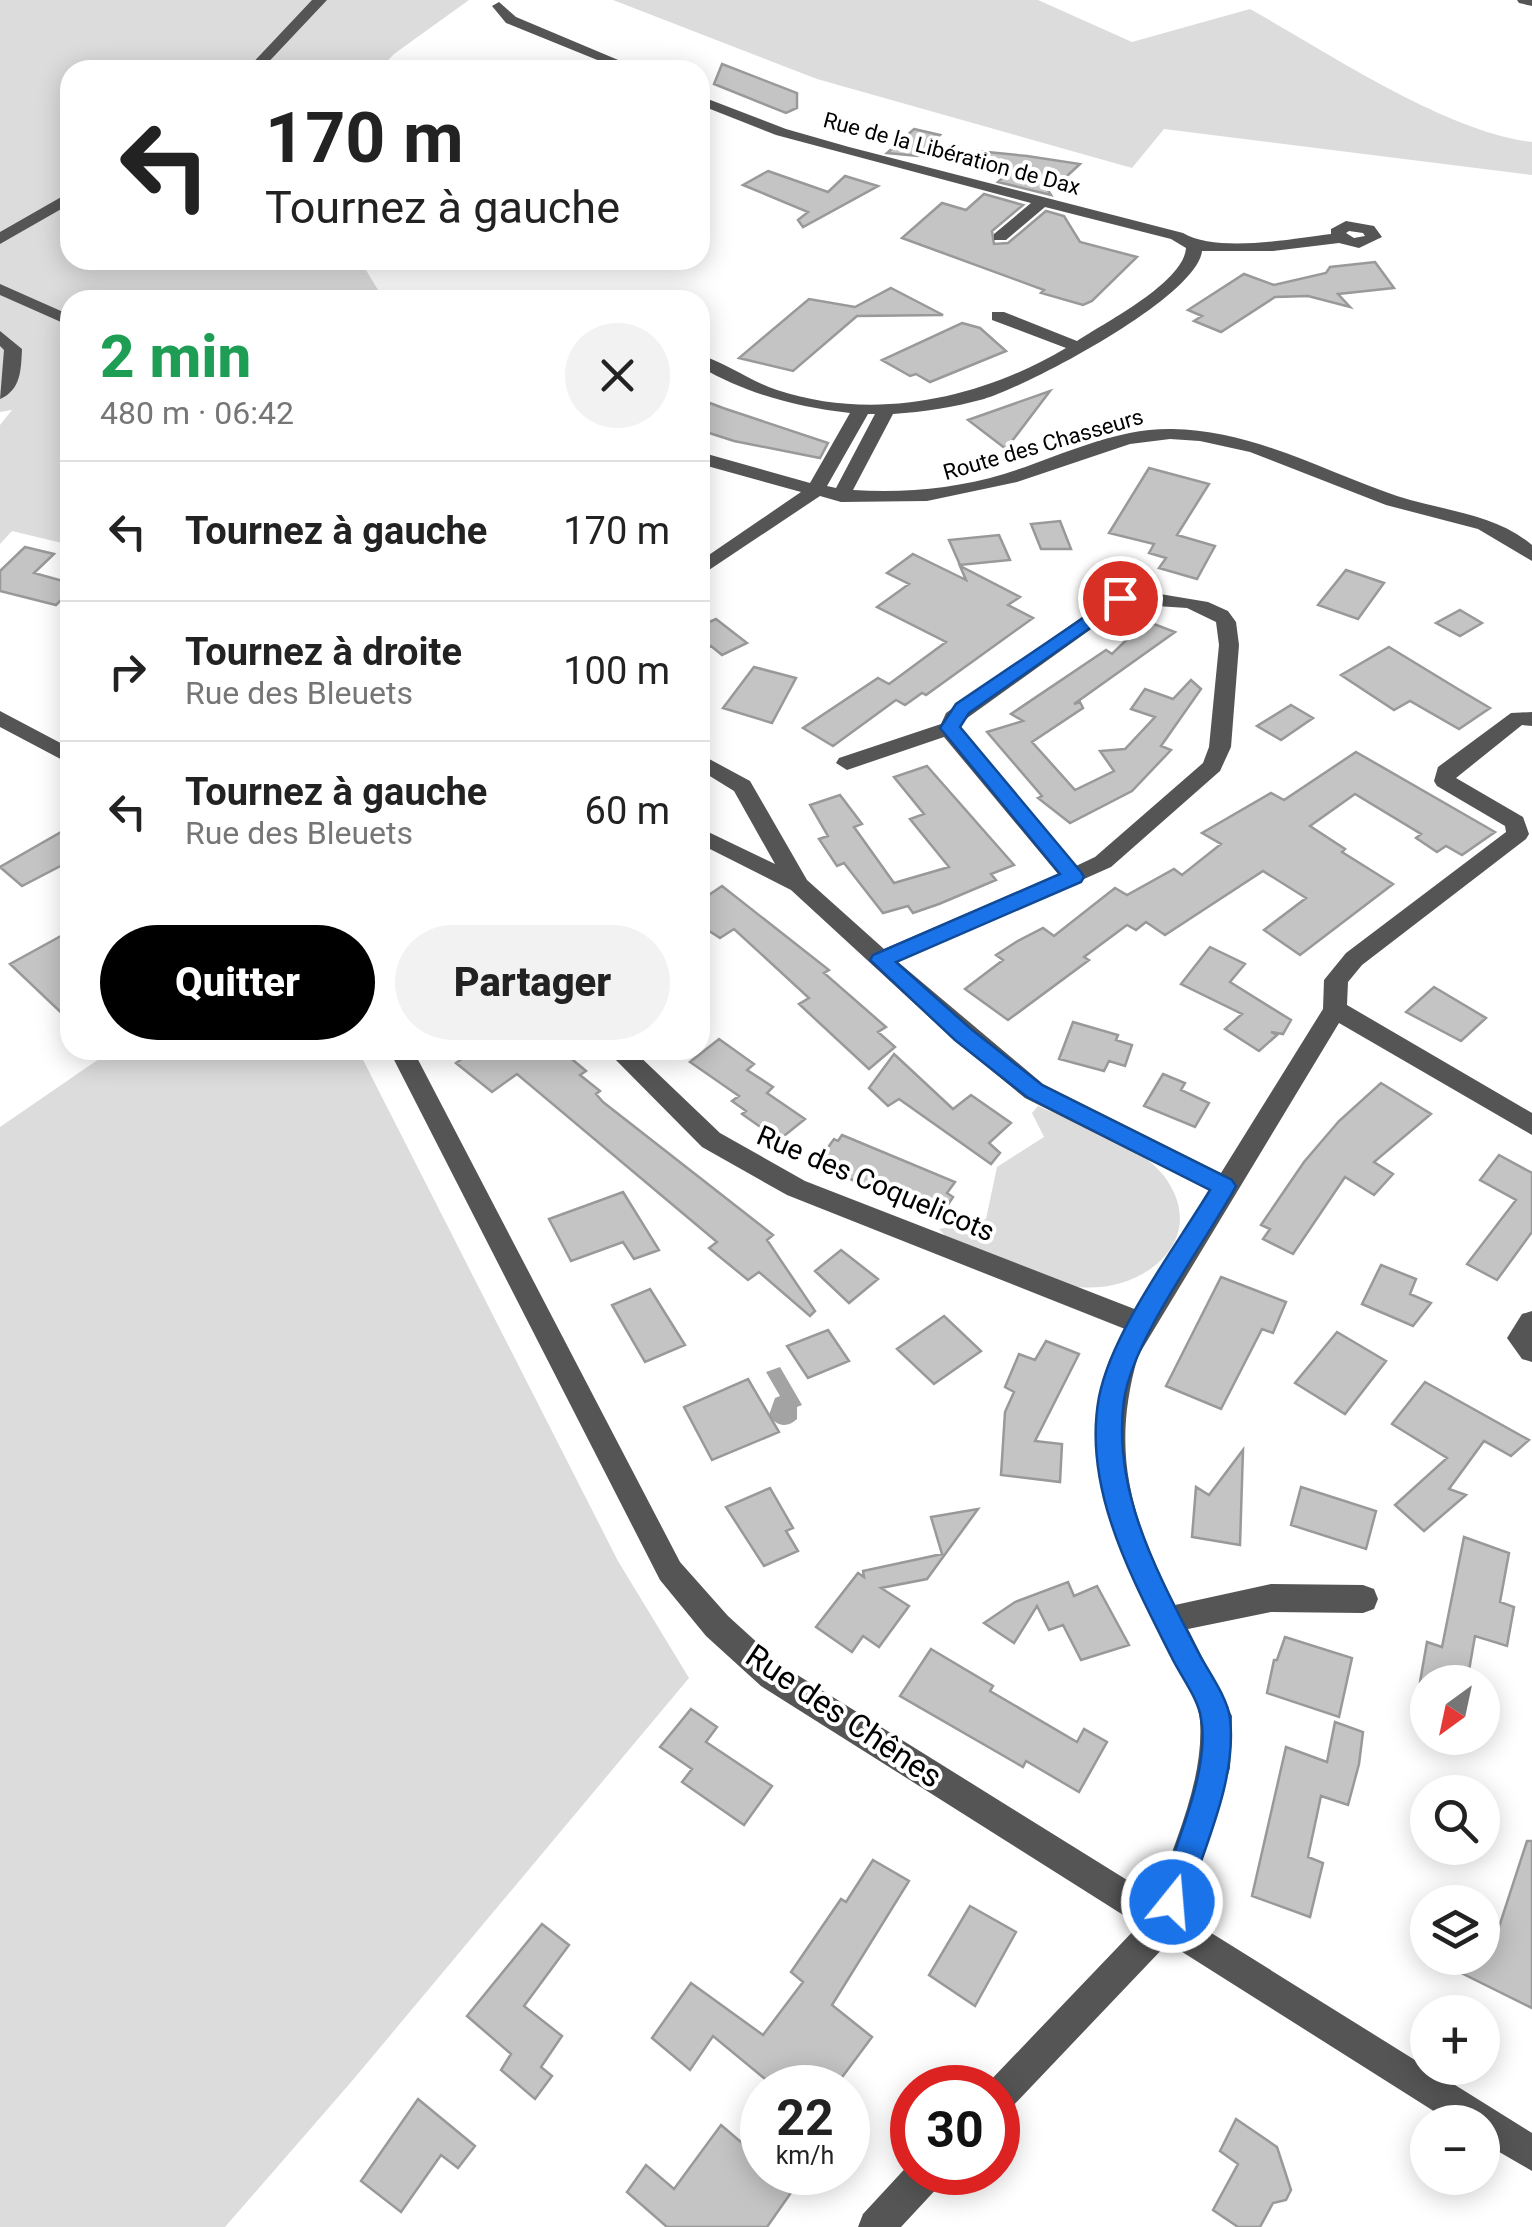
<!DOCTYPE html>
<html lang="fr">
<head>
<meta charset="utf-8">
<style>
	body { margin:0; font-family:Roboto,sans-serif; background:#f2f2f2; color:#222; height:100vh; display:flex; flex-direction:column; font-size:38px; white-space:nowrap }
	* { box-sizing:border-box; margin:0 }
	p { font-size:32px; color:#767676 }
	.icon { flex:none; width:55px; height:55px; fill:none; stroke:currentColor; stroke-width:2; stroke-linecap:round; stroke-linejoin:round }
	.map { position:relative; flex:1; overflow:hidden }
	.drawer { position:absolute; left:60px; top:290px; width:650px; height:770px; display:flex; flex-direction:column; background:#fff; border-radius:30px; box-shadow:0 5px 25px #0003 }
	.drawer>* { flex:none }
	.top-card { position:absolute; left:60px; top:60px; width:650px; height:210px; border-radius:30px; box-shadow:0 5px 25px #0003; background:#fff; color:#222; overflow:hidden }
	.needle { width:65px; rotate:213deg }
	.fabs { position:absolute; left:1410px; top:1665px; display:grid; gap:20px }
	.fabs a { display:grid; place-items:center; width:90px; height:90px; border-radius:50%; background:#fff; box-shadow:0 5px 25px #0003; font-size:50px }
	.speed { position:absolute; left:740px; top:2065px; display:flex; gap:20px; font-size:50px; font-weight:700; text-align:center }
	.speed>* { display:grid; place-content:center; width:130px; height:130px; border-radius:50%; background:#fff; box-shadow:0 5px 25px #0003; line-height:1 }
	.speed small { font-size:25px; font-weight:400 }
	.speed .limit { border:15px solid #d22; background:#fff; color:#111 }
	.pin { position:absolute; display:grid; place-items:center; width:85px; height:85px; color:#fff; margin:-42px; border:5px solid #fff; border-radius:50%; box-shadow:0 2px 10px #0007 }
	.me { position:absolute; width:110px; margin:-55px; rotate:17deg; stroke-linejoin:round; filter:drop-shadow(0 0 8px #0008) }
	.turn { display:flex; align-items:center; gap:35px; height:210px; padding:0 40px; font-size:45px }
	.turn .icon { width:130px; height:130px; stroke-width:2.5 }
	.turn b { display:block; font-size:70px; line-height:85px }
	.round { display:grid; place-items:center; flex:none; width:105px; height:105px; border-radius:52px; background:#f2f2f2 }
	.headline { display:flex; align-items:center; justify-content:space-between; height:170px; padding:0 40px }
	h1 { font-size:60px; font-weight:800; line-height:75px; color:#1e9e55 }
	.primary-button { display:flex; gap:20px; margin-top:auto; padding:20px 40px }
	.primary-button a { flex:1; height:115px; border-radius:60px; background:#000; color:#fff; font-size:40px; font-weight:800; line-height:115px; text-align:center }
	.primary-button a+a { background:#f2f2f2; color:#222 }
	ul { padding:0; list-style:none }
	li { display:flex; align-items:center; gap:30px; height:140px; padding:0 40px; border-top:2px solid #e0e0e0 }
	li div { flex:1 }
	li b { display:block; font-size:38px }
	li em { font-style:normal }
	.map>svg:first-child { display:block }
</style>
</head>
<body>
<div class="map">
<svg width="1532" height="2227" viewBox="0 0 1532 2227">
	<rect width="100%" height="100%" fill="#fff"/>
	<path fill="#dcdcdc" d="M0,0h469l-75,54 -15,16h-309v190h290l24,40h-314v245l-58,-14 -12,13v-119l12,-15 -12,2z
		M613,0h425l94,42 118,-33c79,44 194,122 282,133v33l-368,-46 -32,39 -315,-89z
		M112,1050h246l260,511 71,117 -337,403 -127,146h-225v-1100z
		M1038,1106c37,17 102,38 126,70 48,64 -22,118 -86,111 -30,-3 -97,-35 -129,-47l-10,-11 47,-10 11,-52 47,-30 -12,-24z"/>
	<path fill="#a3a3a3" d="M780,1367l22,38 -5,2v12c-9,9 -21,8 -28,-4l6,-17 5,-2 -14,-24z"/>
	<path fill="#c4c4c4" stroke="#999" stroke-width="2.5" d="M722,64l75,29v15l-11,5 -72,-29z
		M914,129l26,6 -22,21 -31,-3z
		M977,151l50,5 53,8 -25,23 -11,-3 7,11 -53,-13 9,-8 -33,-9z
		M768,171l60,21 17,-16 33,10 -75,41 -5,-7 10,-8 -65,-27z
		M984,194l39,11 -31,26 2,13 14,-1 38,-32 18,5 16,26 57,15 -45,44 -9,4 -42,-12 3,-3 -142,-52 40,-35 24,7z
		M1375,262l19,26 -56,6 12,13 -42,-11 -33,1 -54,35 -27,-11 8,-5 -14,-6 56,-36 30,11 52,-12 4,-6z
		M891,288l52,27 -86,1 -64,55 -54,-13 70,-59 46,8z
		M962,323l18,5 26,23 -76,31 -14,-8 -6,2 -28,-16z
		M1050,391l-44,58 -38,-29z
		M710,403l13,5 105,35 -8,15 -86,-17 -34,-11v-18z
		M1149,468l60,16 -32,51 38,11 -18,33 -38,-11 7,-10 -17,-5 5,-9 -45,-11z
		M1060,521l11,28h-30l-10,-25z
		M999,535l11,25 -50,5 -11,-25z
		M25,547l29,7 -20,19 36,10v8l-14,14 -56,-14v-20z
		M913,554l53,26 -6,-14 60,31 -12,8 25,13 -107,77 -4,-2 -17,12 -9,-5 -63,46 -30,-18 75,-50 11,6 57,-42 -69,-35 32,-23 -22,-11z
		M1346,570l38,13 -26,36 -40,-14z
		M1460,610l22,13 -22,13 -24,-13z
		M716,619l31,24 -25,12 -11,-9 -11,5v-25z
		M1146,621l29,11 -101,72 6,-2 3,6 -51,34 43,48 39,-19 -14,-20 25,-2 30,-32 -24,-8 14,-20 28,10 18,-19 10,9 -40,57 10,4 -39,41 -62,32 -32,-25 4,-2 -55,-64 36,-11 -12,-7 95,-64 6,4z
		M1389,647l69,42 32,19 -31,21 -49,-28 -16,9 -53,-35z
		M754,667l42,11 -24,45 -49,-15z
		M1291,705l22,13 -32,22 -24,-14z
		M1356,752l139,80 -33,23 -16,-9 -9,6 -21,-14 5,-4 -66,-40 -45,32 35,23 -3,3 51,32 -93,71 -36,-25 42,-32 -43,-27 -98,64 -19,-13 -10,8 -9,-5 -43,32 5,3 -81,60 -43,-31 38,-29 -7,-5 20,-13 27,-14 11,8 61,-48 12,7 47,-26 8,6 39,-31 -19,-11 69,-40 13,7z
		M927,766l87,99 -23,9 5,6 -57,24 -26,9 -5,-7 -25,7 -39,-50 -7,3 -18,-27 9,-3 -18,-31 30,-10 22,29 -8,3 40,56 55,-16 -39,-48 14,-5 -30,-37z
		M70,827v34l-48,25 -22,-19z
		M722,886l107,84 -5,3 62,54 -8,5 17,15 -26,22 -70,-65 10,-6 -75,-69 -14,9 -20,-13v-24z
		M70,931v90l-60,-57z
		M1210,947l35,17 -15,18 61,38 -8,14 -12,-2 6,3 -18,16 -34,-22 17,-15 -61,-30z
		M1434,987l52,31 -25,23 -55,-29z
		M1073,1022l45,13 -2,5 16,5 -7,21 -16,-5 -5,10 -45,-12z
		M719,1039l35,25 -7,6 26,17 -6,6 38,26 -26,21 -37,-26 4,-3 -14,-10 7,-5 -49,-34z
		M475,1050h86l25,21 -6,4 20,16 -4,3 7,8 170,133 -6,5 48,71 -5,5 -51,-44 -11,8 -39,-32 8,-6 -200,-168 -25,18 -36,-29z
		M894,1054l59,55 18,-14 40,28 -22,20 11,10 -9,11 -92,-65 -11,7 -19,-18z
		M1163,1074l22,9 -4,7 28,13 -14,24 -51,-21z
		M1381,1083l50,31 -57,48 19,12 -19,21 -29,-18 -52,77 -30,-15 7,-10 -9,-4 43,-63 35,-41z
		M842,1135l113,47 -8,11 6,4 -14,21 -123,-54 18,-25 4,2z
		M1499,1155l33,18v59l-35,48 -30,-16 49,-64 -36,-20z
		M623,1192l36,58 -25,9 -11,-17 -52,19 -22,-42z
		M841,1250l37,29 -29,24 -34,-32z
		M1381,1265l35,14 -6,15 21,9 -18,23 -51,-22z
		M1221,1277l65,25 -13,31 -11,-4 -41,80 -55,-23z
		M650,1289l35,56 -40,17 -33,-57z
		M944,1316l37,35 -47,33 -37,-35z
		M828,1330l21,31 -41,17 -21,-32z
		M1337,1332l49,29 -41,53 -50,-31z
		M1046,1341l33,13 -44,87 27,3 -2,38 -59,-7 4,-63 9,-20 -9,-5 14,-33 16,6z
		M748,1379l31,53 -67,28 -28,-53z
		M1425,1382l104,58 -18,16 -27,-15 -35,48 17,6 -42,36 -29,-26 52,-47 -55,-34z
		M1243,1450l-3,95 -48,-8 4,-50 13,8z
		M1301,1487l75,24 -10,38 -75,-24z
		M770,1488l23,40 -7,3 12,20 -34,15 -38,-59z
		M978,1509l-51,70 -46,9 28,18 -30,41 -16,-11 -11,16 -36,-25 42,-54 6,4 -1,-6 79,-17 -11,-37z
		M1464,1537l45,16 -9,49 14,5 -7,39 -32,-10 -8,46h-47l7,-40 15,5z
		M1068,1582l6,14 23,-10 32,59 -48,15 -18,-35 -14,5 -12,-24 -23,37 -30,-20 31,-21z
		M1285,1637l67,21 -13,59 -72,-24 7,-33h3z
		M931,1649l62,37 -3,5 87,51 7,-13 23,13 -28,50 -53,-31 -3,6 -123,-71z
		M691,1709l26,18 -11,15 66,44 -28,39 -62,-43 10,-13 -32,-22z
		M1335,1722l28,10 -4,32 -11,41 -27,-9 -13,61 15,6 -13,54 -58,-21 34,-149 41,15z
		M1527,1841h5v167l-101,-50h51v-39l17,8z
		M873,1860l36,21 -77,124 40,32 -38,51h-58l-63,-52 -23,34 -38,-32 39,-55 72,52 40,-53 -12,-10 50,-73 5,3z
		M970,1906l46,26 -41,74 -46,-31z
		M542,1924l27,21 -45,61 38,30 -21,31 11,9 -17,23 -34,-29 10,-16 -44,-38z
		M418,2099l57,47 -17,22 -17,-13 -40,57 -40,-31z
		M1236,2119l41,28 14,43 -5,10 -13,3 -13,24h-22l-25,-17 25,-46 -18,-13z
		M721,2125l41,35v12h16l17,15 -28,40h-100l-40,-35 19,-27 28,24z"/>
	<g fill="none" stroke-linecap="round" stroke-linejoin="round">
		<path fill="#555" fill-rule="evenodd" d="M312,0h15l-66,70h-15z
			M1517,0h15v6l-13,-3z
			M499,2l17,15 126,53h-20l-116,-47 -14,-17z
			M700,96l86,33 63,18 334,86c34,20 108,6 148,1v-5l15,-8 28,5 8,11 -23,11 -20,-5 -66,8h-71c-5,46 -172,134 -218,148 -29,8 -60,13 -91,15l-40,76c52,3 101,-1 151,-16 55,-17 109,-46 168,-45 81,1 151,42 225,67 46,15 97,17 135,49v16l-54,-32 -92,-24 -136,-53 -50,-11 -30,-2 -40,5 -113,38 -90,19 -86,1 -21,-6 -120,80v-15l101,-69 -101,-28v-12l110,31 40,-70c-54,-6 -102,-19 -150,-46v-12c27,8 50,26 77,35 97,32 203,9 289,-42l-74,-28v-8h12l73,29c29,-19 107,-59 109,-93l-15,-9 -126,-32 -39,33h-12v-6l37,-31 -255,-68 -76,-30zM1349,231l14,2 2,3 -11,2 -8,-5zM868,414h7l-39,74 -9,-2z
			M70,192v12l-70,40v-12z
			M0,284l70,31v11l-70,-31z
			M0,331l22,18c-1,21 -1,41 -22,50l4,-49 -4,-4z
			M1142,591l66,11 20,9 8,11 3,23 -8,102 -11,24 -109,96 -213,95 145,122 178,89 102,-164 1,-29 22,-27 160,-121 -1,-6 -68,-40 -3,-5 4,-14 73,-54 21,-1v14l-10,-1 -66,53 67,39 6,17 -3,5 -164,126 -14,17 -1,23 185,108v22l-193,-112 -201,333c-28,97 -7,161 37,249l96,-21 92,1 11,4 4,10 -4,10 -11,4 -92,-1 -83,17 44,87 -2,52 -46,148 348,217v38l-50,-29v-20h-31l-283,-179 -158,166 -12,5v-26h-14l2,-3 153,-160 -378,-239 -55,-50 -46,-56 -271,-530h24l267,512 48,54 55,50 373,232c18,-56 48,-117 44,-177 -1,-23 -24,-54 -35,-75 -49,-99 -104,-212 -40,-317l-338,-134 -85,-48 -96,-97h27l87,83 85,48 332,129 73,-119 -185,-93 -71,-58 -163,-150 -91,-46v-16l75,36 -41,-73 -34,-21v-16l50,27 57,99 77,69 174,-75 -114,-137 -97,33 -11,-7 3,-5 102,-34 5,-11 167,-118zM1126,604l61,4 29,14 3,23 -10,102 -6,16 -108,94 -19,9 -115,-138 2,-7z
			M0,711l70,37v16l-70,-37z
			M1532,1311v51l-10,-3 -15,-21 15,-24z
			M912,2161v11h33l-5,13 -39,42h-43l5,-13z"/>
	</g>
	<path fill="#1a73e8" stroke="#114b97" stroke-width="2.5" d="M1120,593l7,2v7l-158,111 -9,14 121,145 3,5 -3,5 -185,80 75,67 71,56 190,95 4,6c-32,59 -103,152 -112,214 -12,91 33,172 73,250 10,20 30,46 33,68 7,61 -25,127 -43,184l-4,10 -11,4 -11,-4 -4,-10c16,-51 54,-132 44,-184 -3,-20 -21,-43 -30,-62 -39,-78 -89,-168 -72,-259 13,-66 76,-149 111,-207l-183,-93 -72,-57 -85,-80 3,-5 187,-81 -120,-146 16,-24z"/>
	<g text-anchor="middle" stroke-width="8" stroke-linejoin="round" paint-order="stroke">
		<g font-size="22" fill="#000" stroke="#fff">
			<text transform="translate(952 153) rotate(15)" y="8">Rue de la Libération de Dax</text>
			<text transform="translate(1043 444) rotate(-16)" y="8">Route des Chasseurs</text>
		</g>
		<g font-size="28" fill="#000" stroke="#fff">
			<text transform="translate(876 1183) rotate(23)" y="10">Rue des Coquelicots</text>
		</g>
		<g font-size="32" fill="#000" stroke="#fff">
			<text transform="translate(844 1716) rotate(34)" y="11">Rue des Chênes</text>
		</g>
	</g>
</svg>
<div class="fabs">
<a><svg class="needle" viewBox="-14 -14 28 28"><path d="M0-13l5 13h-10z" fill="#e53935"/><path d="M0 13l5-13h-10z" fill="#767676"/></svg></a>
<a><svg class="icon" aria-label="search" viewBox="0 0 24 24"><circle cx="10" cy="10" r="6"/><path d="M15 15l6 6"/></svg></a>
<a><svg class="icon" aria-label="layers" viewBox="0 0 24 24"><path d="M12 4l9 5-9 5-9-5zM3 14l9 5 9-5"/></svg></a>
<a>+</a>
<a>−</a>
</div>
<div class="speed"><div>22<small>km/h</small></div><div class="limit">30</div></div>
<div class="pin" style="left:1120px;top:598px;background:#d93025"><svg class="icon" aria-label="arrive" viewBox="0 0 24 24"><path d="M6 21V4h12l-3 4 3 4H6"/></svg></div>
<svg class="me" style="left:1172px;top:1902px" viewBox="-20 -20 40 40"><circle r="17" fill="#1a73e8" stroke="#fff" stroke-width="3"/><path d="M0-11L8 9 0 5-8 9z" fill="#fff"/></svg>
<div class="top-card">
<div class="turn"><svg class="icon" aria-label="left" viewBox="0 0 24 24"><path d="M17 20v-9H6M10 6l-5 5 5 5"/></svg><div><b>170 m</b>Tournez à gauche</div></div>
</div>
<section class="drawer">
<div class="headline"><div><h1>2 min</h1><p>480 m · 06:42</p></div><a class="round"><svg class="icon" aria-label="close" viewBox="0 0 24 24"><path d="M6 6l12 12M18 6L6 18"/></svg></a></div>
<ul>
<li><svg class="icon" aria-label="left" viewBox="0 0 24 24"><path d="M17 20v-9H6M10 6l-5 5 5 5"/></svg><div><b>Tournez à gauche</b></div><em>170 m</em></li>
<li><svg class="icon" aria-label="right" viewBox="0 0 24 24"><path d="M7 20v-9h11M14 6l5 5-5 5"/></svg><div><b>Tournez à droite</b><p>Rue des Bleuets</p></div><em>100 m</em></li>
<li><svg class="icon" aria-label="left" viewBox="0 0 24 24"><path d="M17 20v-9H6M10 6l-5 5 5 5"/></svg><div><b>Tournez à gauche</b><p>Rue des Bleuets</p></div><em>60 m</em></li>
</ul>
<div class="primary-button"><a>Quitter</a><a>Partager</a></div>
</section>
</div>
</body>
</html>
